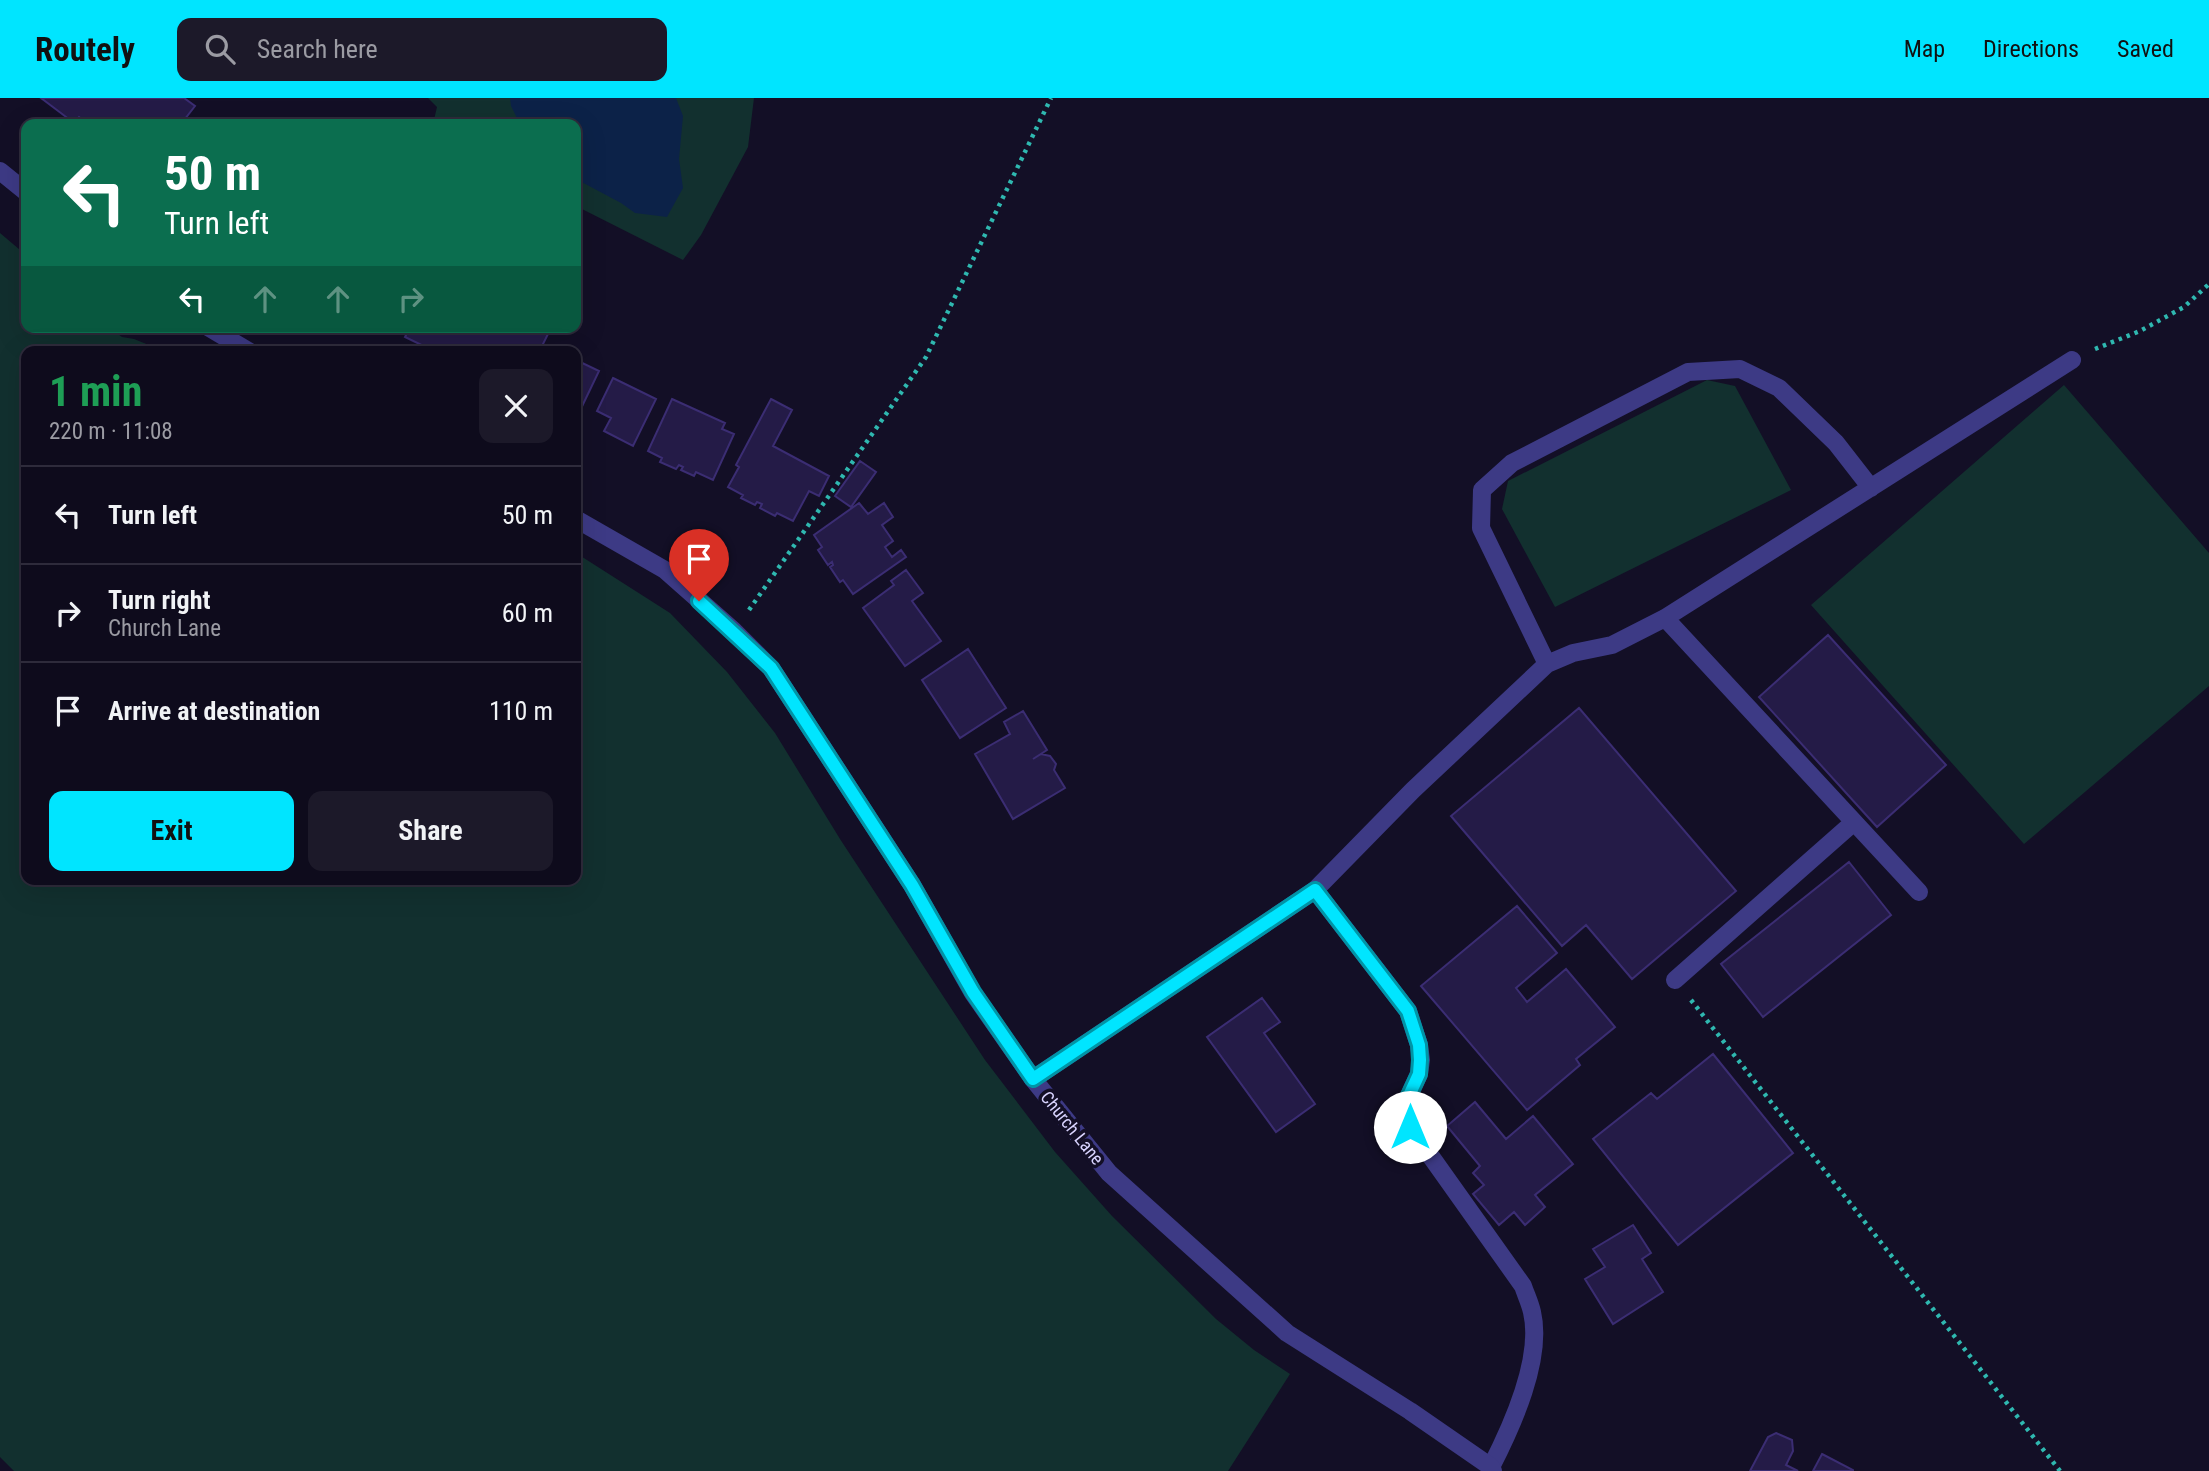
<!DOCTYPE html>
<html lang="en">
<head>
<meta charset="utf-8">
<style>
	body { margin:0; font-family:"Roboto Condensed",sans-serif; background:#1c1929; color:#f1f3f6; height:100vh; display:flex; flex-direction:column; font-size:26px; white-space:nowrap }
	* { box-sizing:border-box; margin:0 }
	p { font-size:23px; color:#9b9ba3 }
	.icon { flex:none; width:38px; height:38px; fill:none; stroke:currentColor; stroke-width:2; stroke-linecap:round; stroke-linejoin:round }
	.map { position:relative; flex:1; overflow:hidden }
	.drawer { position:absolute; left:21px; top:248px; width:560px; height:539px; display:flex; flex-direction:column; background:#0e0b1c; border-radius:14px; box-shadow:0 7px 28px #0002,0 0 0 2px #2e2b3b }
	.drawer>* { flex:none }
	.banner { position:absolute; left:21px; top:21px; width:560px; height:214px; border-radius:14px; box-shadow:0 7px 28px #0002,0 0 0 2px #2e2b3b; background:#0b6e4f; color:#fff; overflow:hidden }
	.pin { position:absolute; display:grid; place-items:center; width:60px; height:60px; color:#fff; margin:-72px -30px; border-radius:50% 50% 50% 0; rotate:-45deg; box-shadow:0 0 7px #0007 }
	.pin .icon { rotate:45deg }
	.me { position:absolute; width:77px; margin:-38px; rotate:0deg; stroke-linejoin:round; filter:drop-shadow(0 0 5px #0008) }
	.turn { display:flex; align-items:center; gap:24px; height:147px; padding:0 28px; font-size:32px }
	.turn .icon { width:91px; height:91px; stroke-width:2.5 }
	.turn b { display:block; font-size:49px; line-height:60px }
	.lanes { display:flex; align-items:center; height:66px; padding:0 28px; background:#0003; justify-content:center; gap:35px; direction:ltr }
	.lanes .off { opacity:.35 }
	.round { display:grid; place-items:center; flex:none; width:74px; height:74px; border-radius:14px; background:#1c1929 }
	.head { display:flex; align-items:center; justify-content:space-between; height:119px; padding:0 28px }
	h1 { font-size:42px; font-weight:700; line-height:52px; color:#1e9e55 }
	.action { display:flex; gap:14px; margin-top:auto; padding:14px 28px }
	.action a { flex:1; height:80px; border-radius:14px; background:#00e5ff; color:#111; font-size:28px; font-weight:700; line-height:80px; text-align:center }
	.action a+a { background:#1c1929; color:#f1f3f6 }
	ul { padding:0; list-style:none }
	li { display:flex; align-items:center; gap:21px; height:98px; padding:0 28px; border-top:2px solid #2e2b3b }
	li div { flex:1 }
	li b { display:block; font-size:26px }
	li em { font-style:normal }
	header { display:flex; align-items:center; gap:42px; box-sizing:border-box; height:98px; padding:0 35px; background:#00e5ff; color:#111 }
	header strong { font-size:33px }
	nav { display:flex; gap:38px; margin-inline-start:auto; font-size:24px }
	.search { width:490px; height:63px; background:#1c1929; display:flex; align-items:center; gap:18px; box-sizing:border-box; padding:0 24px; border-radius:14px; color:#9b9ba3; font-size:26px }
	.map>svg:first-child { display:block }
</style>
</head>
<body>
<header>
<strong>Routely</strong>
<div class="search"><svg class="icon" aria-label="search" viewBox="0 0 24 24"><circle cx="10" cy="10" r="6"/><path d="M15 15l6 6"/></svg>Search here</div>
<nav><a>Map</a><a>Directions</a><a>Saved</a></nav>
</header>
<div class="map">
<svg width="2209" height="1373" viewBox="0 0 2209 1373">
	<rect width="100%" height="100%" fill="#130f26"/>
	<path fill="#12302f" d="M428,0h326l-6,49 -47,88 -18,25 -107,-54v-82h-143l4,-17z
		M0,135l26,22v72h82l14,10 12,2 32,13h-140v528h550v-327l94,60 57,59 48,61 65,106 145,221 70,92 57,64 104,103 38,31 36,24 -62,97h-1214l-14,-14z
		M1707,282l28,6 56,104 -236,117 -53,-98 6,-28z
		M2064,287l145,168v133l-185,158 -213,-239z"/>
	<path fill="#0c2248" d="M510,0h166l7,18 -4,43 4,29 -16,29 -32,-4 -14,-10 -45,-24v-55h-56l-9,-18z"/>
	<path fill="#241b47" stroke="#3b2d73" stroke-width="2" d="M41,0h143l11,8 -14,18h-92l-10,-7 -5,6z
		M410,229h124l14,7 -9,18h-103l-31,-15z
		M576,262l23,11 -23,48z
		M613,280l43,21 -23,47 -29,-15 7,-13 -14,-7z
		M672,301l53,24 -3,6 12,5 -21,46 -17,-8 -2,4 -13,-6 2,-3 -4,-2 -3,4 -16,-7 2,-4 -14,-7z
		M771,301l21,11 -19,36 56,30 -10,20 -10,-5 -16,30 -16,-8 -2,3 -15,-8 2,-4 -5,-2 -2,3 -14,-7 2,-3 -15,-8 11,-20 -3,-2z
		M860,363l16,11 -25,35 -16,-11z
		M859,405l9,11 16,-11 9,14 -11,8 11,16 -8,6 7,10 9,-7 5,7 -53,37 -10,-14 -3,2 -10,-15 3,-2 -1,-3 -4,3 -10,-15 4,-3 -8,-12z
		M906,472l17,23 -11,8 29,40 -36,25 -42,-58 31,-23 -3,-4z
		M1828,537l118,130 -69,62 -118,-130z
		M968,551l38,59 -46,30 -38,-58z
		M1579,610l157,183 -104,88 -46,-54 -24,21 -111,-130z
		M1023,613l24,39 -14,9 8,-5 9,2 6,8 -2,6 11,18 -52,31 -38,-65 35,-20 -6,-12z
		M1849,764l42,53 -128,102 -42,-53z
		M1517,808l40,47 -41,35 11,14 39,-33 49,58 -39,32 4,6 -53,45 -106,-124z
		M1262,900l18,24 -16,11 51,71 -39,28 -69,-95z
		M1713,956l80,99 -115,92 -85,-106 58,-46 6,6z
		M1475,1004l31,37 27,-23 40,48 -38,31 10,12 -20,18 -11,-13 -15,13 -26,-31 11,-9 -11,-12 7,-7 -33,-40z
		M1633,1127l18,28 -9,6 21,33 -50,32 -28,-45 20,-12 -12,-18z
		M1776,1335l16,7 1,11 -7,14 12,6h-48l18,-34z
		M1822,1356l31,16v1h-40z"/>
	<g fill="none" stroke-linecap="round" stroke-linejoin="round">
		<path stroke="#2fb8b0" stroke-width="4.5" stroke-dasharray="3.5 5" stroke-linecap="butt" d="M2095,251l45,-18 44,-24 25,-23
			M749,512l177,-253 125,-259
			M1691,902l369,471"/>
		<path stroke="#3d3a85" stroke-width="18" d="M1665,520l254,274
			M1547,566l-66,-136 1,-38 30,-27 176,-91 52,-3 39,19 57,55 35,45
			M1315,792l98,-100 134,-126 26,-11 39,-8 53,-27 407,-258
			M1675,882l179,-158
			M1033,981l282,-189 93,121 11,34 2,15 -2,14 -12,26 -1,13 4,14 113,159c3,9 7,17 9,26 11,47 -20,114 -41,155"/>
		<path stroke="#3d3a85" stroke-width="18" d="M0,73l26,21
			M208,229l42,25
			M576,421l89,51 69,61 37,37 141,217 61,108 60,86 76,94 178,160 123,78 81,56 2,4"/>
	</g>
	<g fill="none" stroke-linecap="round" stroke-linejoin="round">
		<defs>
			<path id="route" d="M699,503l72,67 141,217 61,107 60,87 282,-189 93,121 11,34 1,15 -1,14 -12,26 -1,13 4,14"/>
		</defs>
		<use href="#route" stroke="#0095a6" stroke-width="18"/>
		<use href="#route" stroke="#00e5ff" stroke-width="12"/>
	</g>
	<g text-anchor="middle" stroke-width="7" stroke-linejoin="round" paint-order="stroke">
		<g font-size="18" fill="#d9d4ff" stroke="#130f26">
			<text transform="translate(1072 1030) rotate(51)" y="6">Church Lane</text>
		</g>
	</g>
</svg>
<div class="pin" style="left:699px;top:503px;background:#d93025"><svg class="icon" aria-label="arrive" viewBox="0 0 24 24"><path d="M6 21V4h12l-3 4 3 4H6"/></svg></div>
<svg class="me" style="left:1410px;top:1029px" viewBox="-20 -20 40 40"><circle r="19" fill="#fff"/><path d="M0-13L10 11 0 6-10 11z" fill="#00e5ff"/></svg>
<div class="banner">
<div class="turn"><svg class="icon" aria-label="left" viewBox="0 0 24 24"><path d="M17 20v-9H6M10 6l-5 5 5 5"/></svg><div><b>50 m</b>Turn left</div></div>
<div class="lanes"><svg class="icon" aria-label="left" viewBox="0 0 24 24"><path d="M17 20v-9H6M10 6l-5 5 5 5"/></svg><svg class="icon off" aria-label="ahead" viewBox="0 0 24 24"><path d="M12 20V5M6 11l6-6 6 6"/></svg><svg class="icon off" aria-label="ahead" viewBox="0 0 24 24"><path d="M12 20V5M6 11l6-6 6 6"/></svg><svg class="icon off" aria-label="right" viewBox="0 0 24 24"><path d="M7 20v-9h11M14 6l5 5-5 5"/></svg></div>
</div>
<section class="drawer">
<div class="head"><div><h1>1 min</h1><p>220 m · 11:08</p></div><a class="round"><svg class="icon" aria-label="close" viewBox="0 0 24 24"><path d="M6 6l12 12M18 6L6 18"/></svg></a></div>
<ul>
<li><svg class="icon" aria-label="left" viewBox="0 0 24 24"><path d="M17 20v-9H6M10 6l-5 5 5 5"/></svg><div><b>Turn left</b></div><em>50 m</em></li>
<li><svg class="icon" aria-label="right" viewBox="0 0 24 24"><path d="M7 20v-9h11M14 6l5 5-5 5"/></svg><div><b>Turn right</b><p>Church Lane</p></div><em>60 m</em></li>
<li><svg class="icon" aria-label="arrive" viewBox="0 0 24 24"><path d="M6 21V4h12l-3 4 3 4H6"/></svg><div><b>Arrive at destination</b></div><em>110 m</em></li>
</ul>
<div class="action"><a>Exit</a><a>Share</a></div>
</section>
</div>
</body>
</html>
